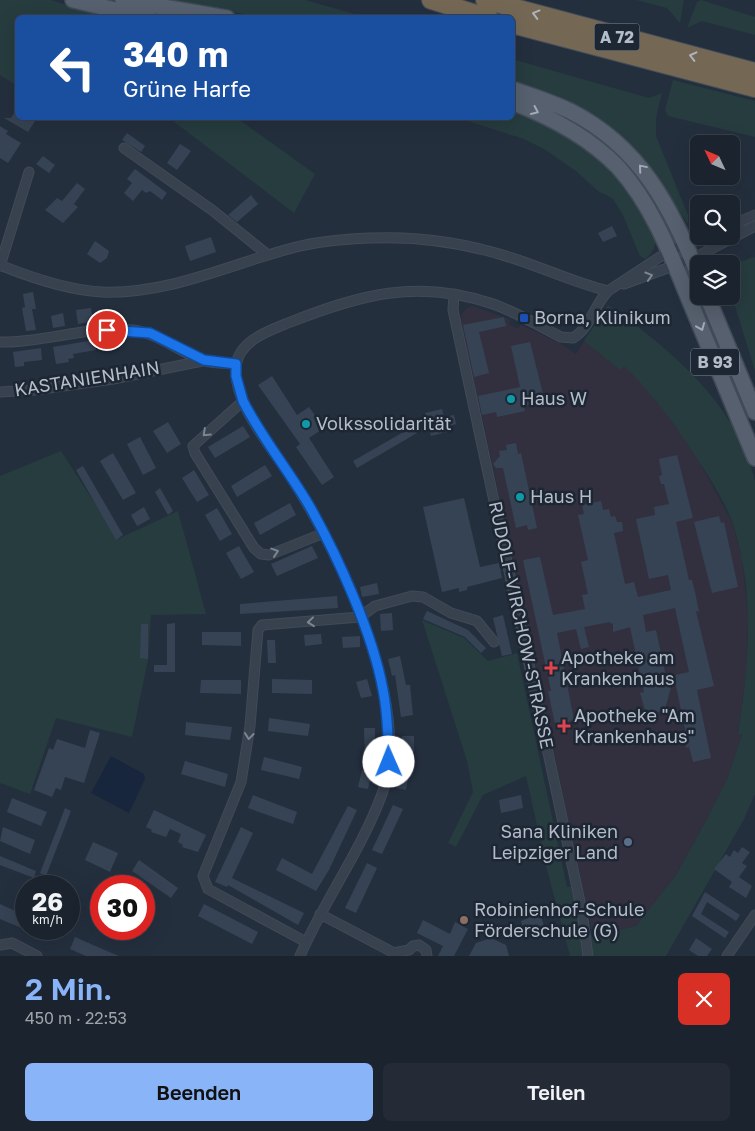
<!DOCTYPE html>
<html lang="de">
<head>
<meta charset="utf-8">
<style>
	body { margin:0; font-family:"Golos Text",sans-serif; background:#242b36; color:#f1f3f6; height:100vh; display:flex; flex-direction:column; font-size:19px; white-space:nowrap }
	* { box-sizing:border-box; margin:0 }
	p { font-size:16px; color:#a0a4aa }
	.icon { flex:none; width:28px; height:28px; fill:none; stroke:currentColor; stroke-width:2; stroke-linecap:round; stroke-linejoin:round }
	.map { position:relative; height:956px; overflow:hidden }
	.panel { display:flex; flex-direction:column; background:#1b232e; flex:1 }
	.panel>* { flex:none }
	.banner { position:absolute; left:15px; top:15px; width:500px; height:105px; border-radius:8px; box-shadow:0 5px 20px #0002,0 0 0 1px #39404a; background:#1a4fa0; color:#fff; overflow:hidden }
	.needle { width:32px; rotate:314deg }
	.tools { position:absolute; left:690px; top:135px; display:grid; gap:10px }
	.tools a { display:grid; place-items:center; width:50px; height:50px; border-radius:8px; background:#1b232e; box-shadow:0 5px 20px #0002,0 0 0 1px #39404a; font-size:25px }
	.speed { position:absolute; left:15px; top:875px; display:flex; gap:10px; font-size:25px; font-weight:700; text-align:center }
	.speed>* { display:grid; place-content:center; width:65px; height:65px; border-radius:50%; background:#1b232e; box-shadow:0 5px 20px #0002,0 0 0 1px #39404a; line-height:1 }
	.speed small { font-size:12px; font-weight:400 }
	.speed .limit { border:8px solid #d22; background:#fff; color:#111 }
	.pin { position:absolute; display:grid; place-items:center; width:42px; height:42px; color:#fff; margin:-21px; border:2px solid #fff; border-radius:50%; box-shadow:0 1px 5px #0007 }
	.me { position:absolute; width:55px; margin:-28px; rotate:359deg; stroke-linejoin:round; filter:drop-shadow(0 0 4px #0008) }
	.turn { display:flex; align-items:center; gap:18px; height:105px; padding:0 25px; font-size:22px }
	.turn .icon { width:65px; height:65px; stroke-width:2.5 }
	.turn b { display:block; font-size:35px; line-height:42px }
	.round { display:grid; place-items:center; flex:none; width:52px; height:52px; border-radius:8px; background:#242b36 }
	.headline { display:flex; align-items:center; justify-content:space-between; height:85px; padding:0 25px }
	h1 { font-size:30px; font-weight:600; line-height:38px; color:#8ab4f8 }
	.action { display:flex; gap:10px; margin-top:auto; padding:10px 25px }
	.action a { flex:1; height:58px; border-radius:8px; background:#8ab4f8; color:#111; font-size:20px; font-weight:600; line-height:58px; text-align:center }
	.action a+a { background:#242b36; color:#f1f3f6 }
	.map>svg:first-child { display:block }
</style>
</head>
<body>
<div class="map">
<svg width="755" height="956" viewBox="0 0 755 956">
	<rect width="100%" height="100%" fill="#242f3e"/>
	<path fill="#32303f" d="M473,306l38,14 -2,4 9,5 3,-4 37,17 18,12 8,-13 36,28 4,-4 23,23 17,20 35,53 33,61 10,36 6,62 -2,54 -8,59 4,2 -14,42 -20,40 -32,58 -40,51 -43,10 -109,-511 -21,-89 -2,-21 6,-7z"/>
	<path fill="#263c3f" d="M0,0h51l34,11 33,6 -100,1 -1,68 -17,-11z
		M153,0h152l60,17h-100z
		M636,0h48l-4,23 -13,-15z
		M701,0l54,17v18l-53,-14 -15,7 10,-26z
		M512,59l137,39 13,-5 -6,25v18l32,79v9l-26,-38 -30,-37 -119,-65z
		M673,80l82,21v36l-87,-21 -3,-6z
		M513,107c56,25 103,56 133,112 8,16 16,26 -1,40l-5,-3 -18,-43 -10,-15 -14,-7 -22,-20 -32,-22 -20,-10 -66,-21h54z
		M169,118h68l78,56 -21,39z
		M754,257l1,1v113l-24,-78v-28z
		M608,305c50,35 108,82 134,139 5,11 9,24 13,36v314l-11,25 -78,137h-96l-24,-90 -20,-90 -43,19 -27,52 -8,-4 25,-51 -6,-31 -45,-141 42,18 24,23 29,-8 50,234 7,-1 9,52 53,-12 40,-51 32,-58 20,-40 14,-42 -4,-1c11,-70 17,-142 -5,-210 -8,-24 -31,-58 -45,-79 -19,-29 -39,-55 -64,-79l-4,4 -36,-29z
		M61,451l57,88 60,-28 28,103 -55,1 -3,45 -16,77 -76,-19 -26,76 -30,-11v-307z"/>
	<path fill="#17263c" d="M111,756l33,18 1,5 -16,34 -38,-20z"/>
	<path fill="#364354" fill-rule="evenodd" d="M18,107v11h19l-9,14 -24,-14h7z
		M0,126l8,5 -2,3 15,9 -13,20 -8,-5z
		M127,133l18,13 -4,6 -19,-12z
		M180,144l11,7 -14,19 -10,-7z
		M43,156l12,9 -6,8 -13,-9z
		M135,169l32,24 -5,7 -12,-9 -4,2 -4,-3 -9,11 -9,-8 8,-10 -5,-4z
		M77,183l8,6 -11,15 4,3 -15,16 -18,-13 12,-12 5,3z
		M251,195l7,9 -21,18 -9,-7z
		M612,226l5,10 -14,6 -5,-9z
		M211,237l5,15 -26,9 -5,-15z
		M95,241l14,10 -2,7 -7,5 -13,-9z
		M33,292l3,17h-4l4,21 -10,1 -4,-23 3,-1 -2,-13z
		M91,308l2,13 -15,3 -2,-14z
		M63,313l2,13 -12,2 -2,-12z
		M504,317l2,9 -27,6 10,41 -15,4 -11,-52z
		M94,340l2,10 -23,4 1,4 -6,1 1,3 -13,2 -3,-17z
		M530,342l15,60 -21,4 1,5 -28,6 -1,-5 -14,3 -4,-19 42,-9 -9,-41z
		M41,348l1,12 -18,2v4l-9,1 -2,-15z
		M272,376l25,39 12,-8 15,21 -15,10 25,39 -12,8 -26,-38 4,-3 -42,-59z
		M442,409l2,8 10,-2 2,9 -10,3 1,5 -16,4 -6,-23z
		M410,420l7,13 -60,35 -4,-7 54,-31 -4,-6z
		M168,422l13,22 -14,9 -14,-22z
		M243,426l7,11 -35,21 -7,-11z
		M140,437l16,31 -13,7 -16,-31z
		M516,443l2,11 3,-1 16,75 -9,2 -1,-5 -11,3 -13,-60h-7l-3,-4 7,-8 -1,-5 8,-1 -1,-5z
		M113,453l23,40 -13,7 -23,-39z
		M677,455l16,63 -17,4 13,58h3l3,12 4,20 -3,-1 18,75 -17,4 14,68 -18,4 -4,-15 -3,1 -2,-10h3l-13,-61 -9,32 -11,5 -9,-4 -5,-17 4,-1 -14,-65 -17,5v-9l-2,1 -1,-2 -26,5 5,20 -8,2 -5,-20 -19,4 17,87 -5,1 1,4 -9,2v-4l-6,1 -7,-33h3l-28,-131 17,-3 13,58 32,-6 -3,-14 6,-1 -7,-32 7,-2 -10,-45 6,-1 -2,-9 19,-4 2,9 6,-1 2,8 4,-1 2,6h5l1,9 -9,2 11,51 9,-2 4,15 33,-7 -3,-15 -19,4 -13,-60 19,-4 -1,-8 15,-3 -5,-20h-3l-2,-8 3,-1 -3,-16zM675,608l14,64 -23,5 -10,-47 -10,2 -3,-17z
		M265,465l7,11 -35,21 -6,-11z
		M83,466l40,69 -7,5 -40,-70z
		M194,470l15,25 -12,7 -15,-24z
		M160,488l13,23 -5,4 -13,-23z
		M464,498l16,69 19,-4 3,15 -35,9v3l-8,2v-4l-17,4 -19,-85z
		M290,503l6,12 -36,20 -6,-12z
		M144,507l6,12 -13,7 -6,-11z
		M217,508l15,26 -12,7 -15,-26z
		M719,516l2,7 3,-1 14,65 -26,6 -18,-71z
		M239,546l15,26 -13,7 -15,-26z
		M312,546l6,12 -41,18 -6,-12z
		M377,583l2,11 -17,3 -2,-10z
		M337,596l1,12 -98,6v-10z
		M427,611l41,19 18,18 -5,5 -16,-16 -42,-18z
		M392,613l1,17 -12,1 -1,-17z
		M503,615l9,39 -10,2 -9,-38z
		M175,623v49h-21v-7h13v-41z
		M141,624h7v35l-8,-1z
		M202,632h39v14l-39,-1z
		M321,634l1,10 -17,2 -1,-11z
		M360,636v11l-17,1 -1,-11z
		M267,640h8l1,23h-8z
		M400,656l6,29h4l3,30 -12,2 -6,-42 -3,1 -4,-17z
		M272,679l40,1v14l-40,-1z
		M367,679l5,17 -11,2 -5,-16z
		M201,680h40v14l-41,-1z
		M269,718l41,6 -2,12 -40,-5z
		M186,722l46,5 -2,13 -45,-5z
		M364,728h11v29l-10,1z
		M90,730l10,3 -16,50 -19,-6 -4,13 -5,-2 -4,9 -18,-7 15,-42 4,2 4,-11 28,9z
		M402,736h12v17l-13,-1z
		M264,757l38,10 -3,12 -38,-9z
		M185,761l43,13 -3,13 -44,-13z
		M362,770l10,2 -4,17 -10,-2z
		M399,771l10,2 -3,17 -10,-2z
		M253,795l44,17 -4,12 -45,-16z
		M521,795l2,13 -22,5 -2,-13z
		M12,798l35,14 -6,14 -34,-14z
		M393,805l10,4 -21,45 -10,-4z
		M348,806l9,4 -28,60 -13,21 -40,-21 6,-12 30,16z
		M65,808l6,3 -25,65 -6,-3z
		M154,810l52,25 -8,17 -16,-5 1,-2 -5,-3 3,-8 -11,-5 -4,8 -15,-5 1,-2 -6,-3z
		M3,827l32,13 -5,14 -30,-13z
		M241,827l12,6 -21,45 72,35 -6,12 -70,-40 -1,2 -12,-5z
		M93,842l25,11 -8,19 -25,-12z
		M742,847l8,5 -8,11 5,3 -8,11 13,9 -6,12 -17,-11 3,-5 -18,-13 12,-15 4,3 4,-7 4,3z
		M0,856l36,15 -2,7 -34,-13z
		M139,860l39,28 -7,10 -39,-27z
		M367,863l10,5 -21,45 -11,-5z
		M705,892l35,23 -4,6 -29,-19 -6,12 28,18 -4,6 -33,-22z
		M0,904l26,12v13h21l-4,8 -43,-18z
		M204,904l54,28 -6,12 -54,-28z
		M540,913l4,13 -20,6 -3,-11z
		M423,920l27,14 5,-12 13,7 -14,27h-16l5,-10 -26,-13z
		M75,937l25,11 19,8h-33l-16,-7z
		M491,938l15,7 3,11h-40l7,-13z
		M696,938l16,11 -5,7h-9l-9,-6z"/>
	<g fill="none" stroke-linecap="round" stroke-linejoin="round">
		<defs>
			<path id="minor" d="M124,148l88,62 56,45
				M731,225l24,-10
				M0,265c32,13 67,25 102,27 67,3 130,-29 194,-45 24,-6 49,-8 74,-9 47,-2 97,5 142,20 32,10 63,25 96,33
				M0,266l29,-94
				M622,283l2,1 68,-25 63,-33
				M454,294l-1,16 129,601 6,45
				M0,342c45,1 88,-17 133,-12 26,4 45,21 69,30 11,4 23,3 34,4
				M0,392l35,-2 78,-11 89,-18
				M243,401l-50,45 2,7 59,95 7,6 8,1 55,-22
				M320,914l80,42
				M306,942l-98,-53 -5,-13 38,-94 9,-56 8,-96 4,-5 98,-8 15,-11 37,-10 11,1 28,16 26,8 17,21
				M0,945l12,-2 25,13
				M393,953l16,-3 4,-4 6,-1 7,5 1,6
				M300,956c24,-55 61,-105 82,-162 32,-89 -45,-247 -94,-321 -18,-28 -56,-71 -52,-107 3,-25 32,-35 52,-43 71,-28 129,-45 205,-19 23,8 46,22 68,33l12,1c18,-11 21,-33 35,-47l61,-40 37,-15
				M727,956l28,-41"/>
			<path id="primary" d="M73,0l76,18
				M123,0l104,18
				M512,89c20,7 39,13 58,22 71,36 100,95 129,165
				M512,102c39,15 77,35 106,65 37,41 55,94 76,144 20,49 41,98 61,147
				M707,296l48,116"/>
			<path id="motorway" d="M431,0l58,18
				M485,0l270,72
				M512,24l243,64"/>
		</defs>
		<use href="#minor" stroke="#414a57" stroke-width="11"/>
		<use href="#primary" stroke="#414a57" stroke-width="18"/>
		<use href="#motorway" stroke="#434c59" stroke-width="20"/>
		<use href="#minor" stroke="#38414e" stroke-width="9"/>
		<use href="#primary" stroke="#56606e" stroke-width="15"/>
		<use href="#motorway" stroke="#746855" stroke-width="18"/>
	</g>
	<defs><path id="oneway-chevron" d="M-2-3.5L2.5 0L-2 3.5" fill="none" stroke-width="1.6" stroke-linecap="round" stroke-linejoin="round" transform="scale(1.25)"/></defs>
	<g stroke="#aeb4bd">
		<use href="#oneway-chevron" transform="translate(536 14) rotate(-165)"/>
		<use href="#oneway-chevron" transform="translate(693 56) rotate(-166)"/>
	</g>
	<g stroke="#a1aab7">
		<use href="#oneway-chevron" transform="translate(535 111) rotate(25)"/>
		<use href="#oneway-chevron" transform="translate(642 168) rotate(-130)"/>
		<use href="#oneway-chevron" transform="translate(701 327) rotate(68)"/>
	</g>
	<g stroke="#7c8592">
		<use href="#oneway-chevron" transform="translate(649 276) rotate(-17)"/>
		<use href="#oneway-chevron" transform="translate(206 433) rotate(137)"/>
		<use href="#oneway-chevron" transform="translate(275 552) rotate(-18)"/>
		<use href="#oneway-chevron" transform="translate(311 622) rotate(174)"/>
		<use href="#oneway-chevron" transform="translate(249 736) rotate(97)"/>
	</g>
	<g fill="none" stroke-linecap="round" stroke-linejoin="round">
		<defs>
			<path id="route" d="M107,330l43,3 54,27 32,4v12l7,25c19,37 46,70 67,106 28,50 63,127 73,183 5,24 5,48 6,72"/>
		</defs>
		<use href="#route" stroke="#114b97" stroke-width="12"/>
		<use href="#route" stroke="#1a73e8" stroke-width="9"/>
	</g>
	<rect fill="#1a4fb4" stroke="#1d2633" stroke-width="2" x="519" y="313" width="10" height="10" rx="2.5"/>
	<g fill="#0f9aa8" stroke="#1d2633" stroke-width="2">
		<circle cx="511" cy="399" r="5"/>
		<circle cx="306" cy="424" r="5"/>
		<circle cx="520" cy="497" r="5"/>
	</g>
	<g fill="#e0444e" stroke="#1d2633" stroke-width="2">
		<path d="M548.5 660.5h5v5h5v5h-5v5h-5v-5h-5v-5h5z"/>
		<path d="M561.5 718.5h5v5h5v5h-5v5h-5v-5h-5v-5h5z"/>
	</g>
	<circle fill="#5c6f8a" stroke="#1d2633" stroke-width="2" cx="628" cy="842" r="5"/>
	<circle fill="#8d6e63" stroke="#1d2633" stroke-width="2" cx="464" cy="920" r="5"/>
	<g text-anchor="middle" stroke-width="5" stroke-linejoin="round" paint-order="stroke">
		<g fill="#1d2633" stroke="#878f9c" stroke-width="1">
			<rect x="594.5" y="23.5" width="45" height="27" rx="4"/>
			<rect x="691" y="348.5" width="48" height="27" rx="4"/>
		</g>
		<g font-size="16" font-weight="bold" fill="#b4bcc9">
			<text x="617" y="43">A 72</text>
			<text x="715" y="368">B 93</text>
		</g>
		<g font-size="18" fill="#b4bcc9" stroke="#1d2633" text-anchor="start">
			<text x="534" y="324">Borna, Klinikum</text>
			<text x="521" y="405">Haus W</text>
			<text x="316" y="430">Volkssolidarität</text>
			<text x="530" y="503">Haus H</text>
			<text x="561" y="664">Apotheke am<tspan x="561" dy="21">Krankenhaus</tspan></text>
			<text x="574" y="722">Apotheke "Am<tspan x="574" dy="21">Krankenhaus"</tspan></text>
			<text x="618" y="838" text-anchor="end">Sana Kliniken<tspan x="618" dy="21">Leipziger Land</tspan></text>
			<text x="474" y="916">Robinienhof-Schule<tspan x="474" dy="21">Förderschule (G)</tspan></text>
		</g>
		<g font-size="18" fill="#b4bcc9" stroke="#1d2633">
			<text transform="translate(87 379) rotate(-9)" y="6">KASTANIENHAIN</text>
			<text transform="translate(521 625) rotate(78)" y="6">RUDOLF-VIRCHOW-STRASSE</text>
		</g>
	</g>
</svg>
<div class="tools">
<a><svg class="needle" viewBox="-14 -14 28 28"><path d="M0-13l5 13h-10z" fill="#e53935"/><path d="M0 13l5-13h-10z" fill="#a0a4aa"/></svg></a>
<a><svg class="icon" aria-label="search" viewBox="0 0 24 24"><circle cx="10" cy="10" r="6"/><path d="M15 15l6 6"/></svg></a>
<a><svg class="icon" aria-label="layers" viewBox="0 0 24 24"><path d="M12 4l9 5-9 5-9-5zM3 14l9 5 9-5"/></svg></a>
</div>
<div class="speed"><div>26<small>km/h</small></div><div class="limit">30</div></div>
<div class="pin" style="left:107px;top:330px;background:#d93025"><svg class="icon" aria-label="arrive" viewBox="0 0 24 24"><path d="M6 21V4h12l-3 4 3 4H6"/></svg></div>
<svg class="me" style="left:389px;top:762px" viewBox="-20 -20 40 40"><circle r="19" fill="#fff"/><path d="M0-13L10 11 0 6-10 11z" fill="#1a73e8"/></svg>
<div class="banner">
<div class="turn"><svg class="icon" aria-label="left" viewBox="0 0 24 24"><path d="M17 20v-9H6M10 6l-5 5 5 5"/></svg><div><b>340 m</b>Grüne Harfe</div></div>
</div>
</div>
<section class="panel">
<div class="headline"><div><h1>2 Min.</h1><p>450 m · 22:53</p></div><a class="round" style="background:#d93025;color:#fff"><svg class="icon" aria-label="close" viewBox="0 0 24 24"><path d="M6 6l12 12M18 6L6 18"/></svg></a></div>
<div class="action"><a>Beenden</a><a>Teilen</a></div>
</section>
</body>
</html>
